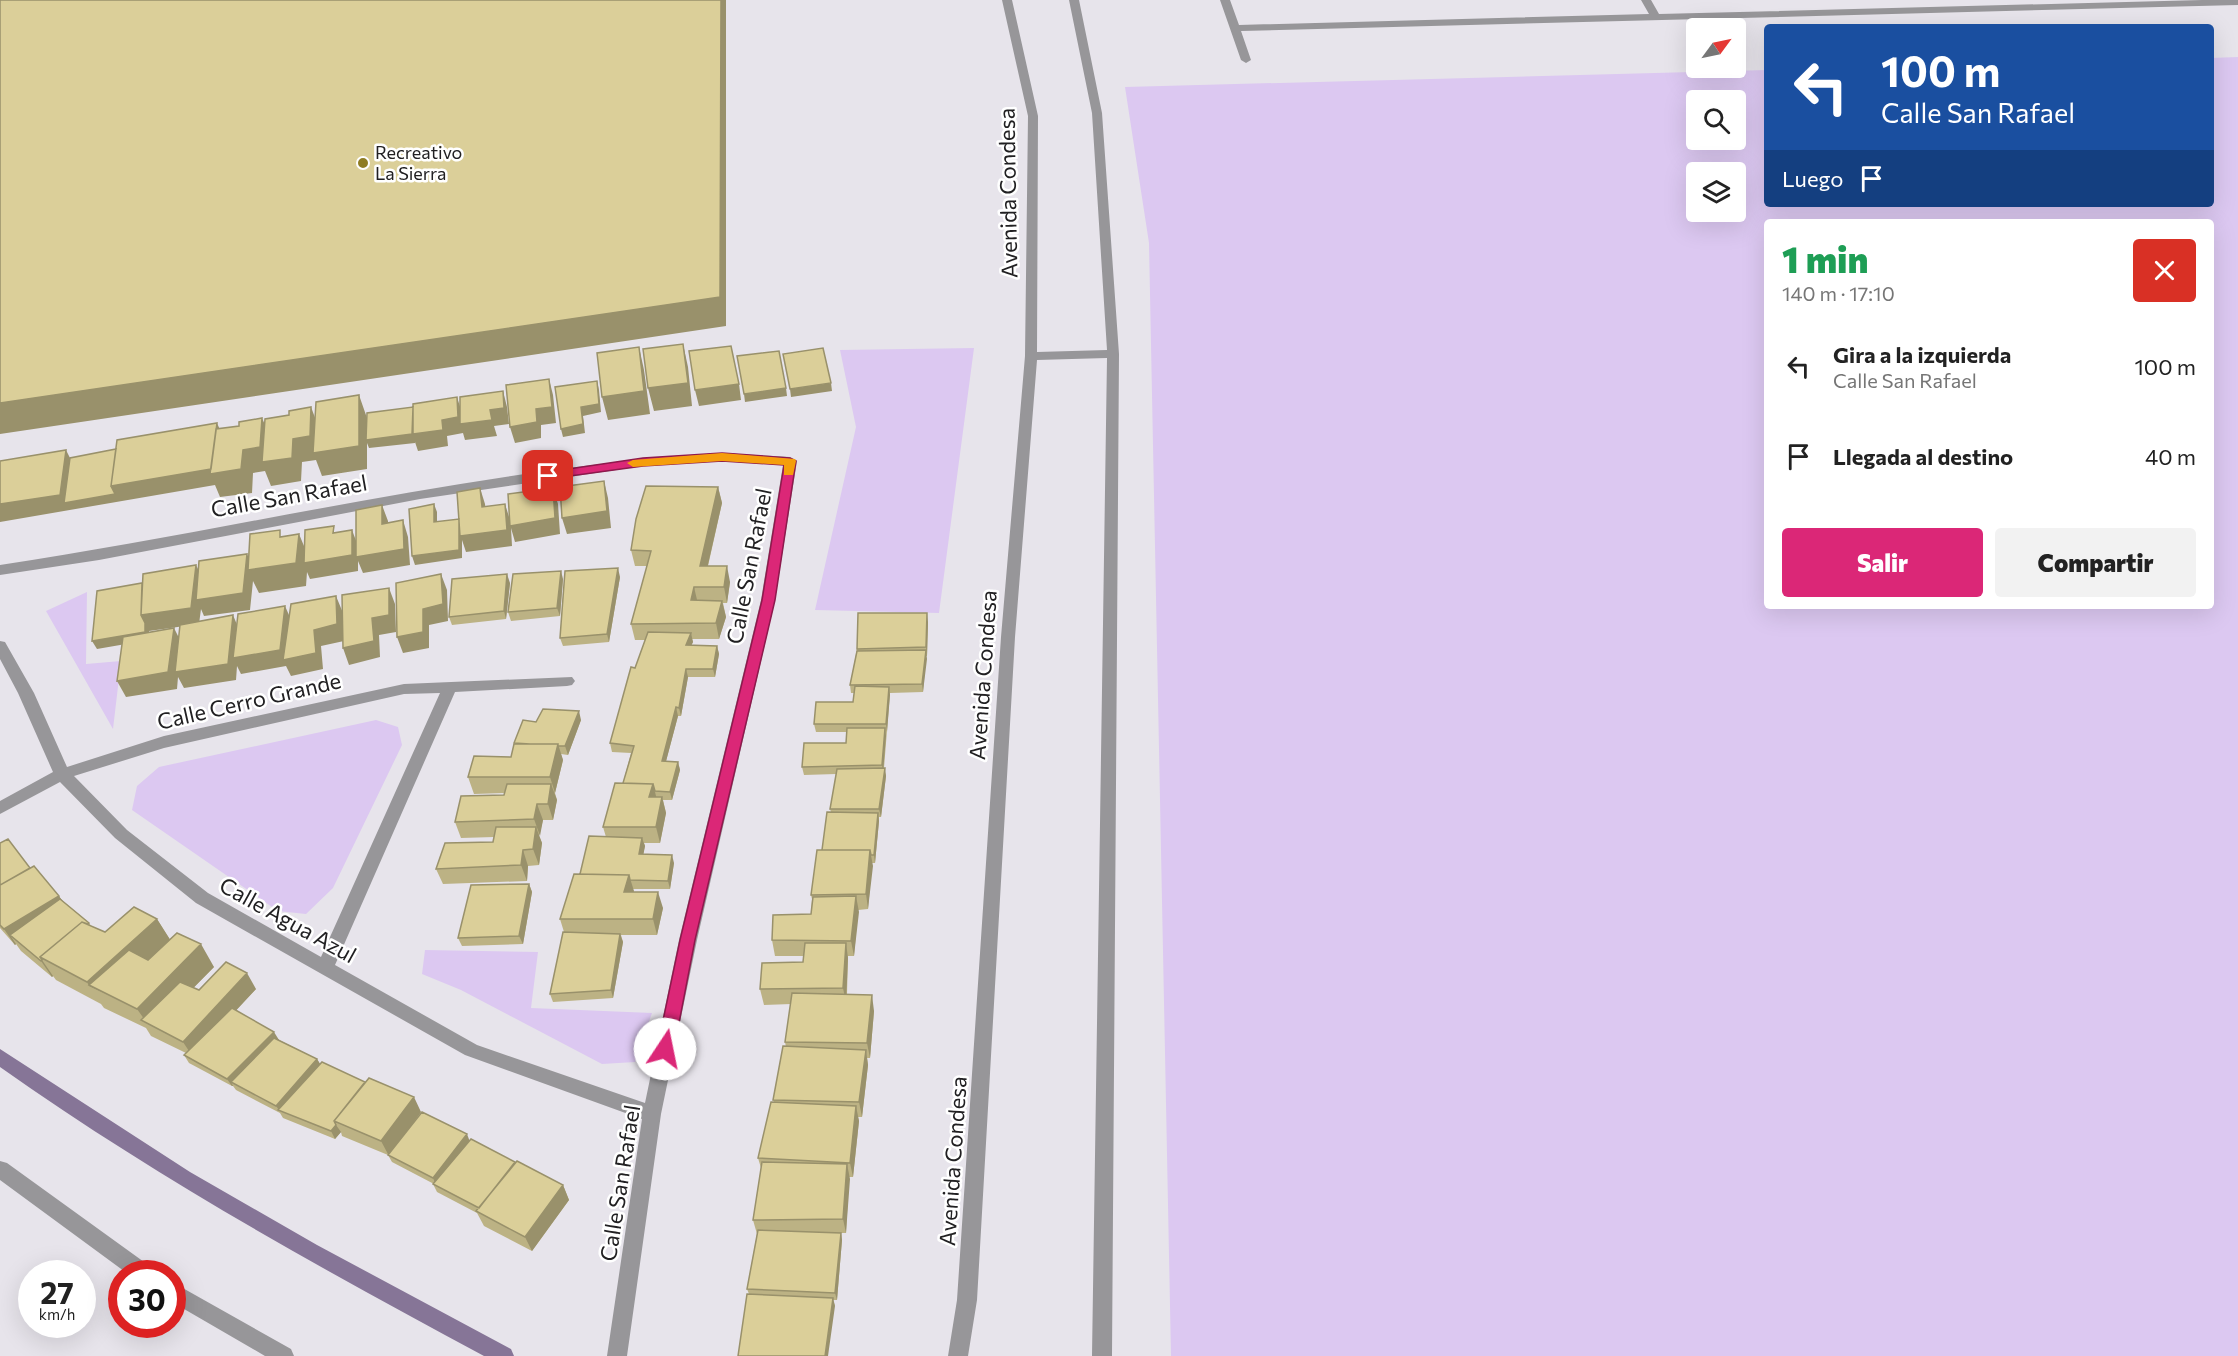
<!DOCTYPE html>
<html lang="es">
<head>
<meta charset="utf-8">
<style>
	body { margin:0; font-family:Commissioner,sans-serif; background:#f2f2f2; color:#222; height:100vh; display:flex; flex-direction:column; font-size:22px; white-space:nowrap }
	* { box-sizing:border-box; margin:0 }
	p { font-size:20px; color:#767676 }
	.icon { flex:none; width:33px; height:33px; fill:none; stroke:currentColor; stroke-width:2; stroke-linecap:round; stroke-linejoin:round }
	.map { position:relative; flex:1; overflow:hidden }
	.panel { position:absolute; left:1764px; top:219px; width:450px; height:390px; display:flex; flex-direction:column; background:#fff; border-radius:6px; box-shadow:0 6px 24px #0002 }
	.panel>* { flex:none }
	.top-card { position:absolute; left:1764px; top:24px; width:450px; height:183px; border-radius:6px; box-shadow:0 6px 24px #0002; background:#1a4fa0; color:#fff; overflow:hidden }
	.needle { width:39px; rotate:57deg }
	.controls { position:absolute; left:1686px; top:18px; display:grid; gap:12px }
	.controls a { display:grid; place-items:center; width:60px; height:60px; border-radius:6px; background:#fff; box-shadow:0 6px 24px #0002; font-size:30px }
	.speed { position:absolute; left:18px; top:1260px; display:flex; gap:12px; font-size:30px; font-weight:700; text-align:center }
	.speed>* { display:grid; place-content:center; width:78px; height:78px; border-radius:50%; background:#fff; box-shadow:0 6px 24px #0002; line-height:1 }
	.speed small { font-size:15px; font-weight:400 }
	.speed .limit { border:9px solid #d22; background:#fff; color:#111 }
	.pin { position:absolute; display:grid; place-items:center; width:51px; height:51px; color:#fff; margin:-26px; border-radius:12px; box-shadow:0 3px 9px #0006 }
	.me { position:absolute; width:66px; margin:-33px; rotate:11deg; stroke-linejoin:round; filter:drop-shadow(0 0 4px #0008) }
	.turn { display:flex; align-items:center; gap:21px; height:126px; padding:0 18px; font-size:27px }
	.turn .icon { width:78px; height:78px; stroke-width:2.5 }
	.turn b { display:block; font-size:42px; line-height:51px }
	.then { display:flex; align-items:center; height:57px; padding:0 18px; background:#0003; gap:12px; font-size:22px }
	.round { display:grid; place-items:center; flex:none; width:63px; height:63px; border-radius:6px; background:#f2f2f2 }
	.headline { display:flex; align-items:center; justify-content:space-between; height:102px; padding:0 18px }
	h1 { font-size:36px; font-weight:800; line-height:45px; color:#1e9e55 }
	.cta { display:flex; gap:12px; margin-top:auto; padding:12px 18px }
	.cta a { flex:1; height:69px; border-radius:6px; background:#db2777; color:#fff; font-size:24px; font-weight:800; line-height:69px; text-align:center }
	.cta a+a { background:#f2f2f2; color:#222 }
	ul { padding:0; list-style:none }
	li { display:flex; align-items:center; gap:18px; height:90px; padding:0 18px }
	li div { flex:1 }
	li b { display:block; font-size:22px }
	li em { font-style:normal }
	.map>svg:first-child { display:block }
</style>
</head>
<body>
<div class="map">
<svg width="2238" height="1356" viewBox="0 0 2238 1356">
	<rect width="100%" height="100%" fill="#e7e4eb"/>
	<path fill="#dcc8f1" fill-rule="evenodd" d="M2238,57v1299h-1067l-22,-1113 -24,-156 642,-17v134h444v-146zM1696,100h40v40h-40zM1696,172h40v40h-40zM1767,222h444v384h-444z
		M974,348l-35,265 -124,-3 41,-183 -16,-77z
		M87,592l-1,72 35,-3 -8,68 -67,-118z
		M376,720l22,7 4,18 -69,143 -27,26 -28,-3 -146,-101 5,-24 22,-19z
		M425,950l113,2 -7,56 121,5 -17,49 -33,2 -141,-74 -39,-16z"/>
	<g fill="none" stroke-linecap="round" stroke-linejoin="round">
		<path fill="#867597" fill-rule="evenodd" d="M0,1049l190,123 127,73 194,104 3,7h-30c-166,-89 -330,-180 -484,-289z"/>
		<path fill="#979699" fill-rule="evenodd" d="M1002,0h10l26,116 -1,236 70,-2 -15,-237 -23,-113h10l23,113 17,241 -7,1002h-20l15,-998 -70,2 -22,277 -38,663 -9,56h-20l9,-56 44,-663 24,-281 3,-240z
			M1220,0h10l9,25 410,-11 -8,-14h10l8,14 543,-14h36v5l-997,26 10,29 -5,3 -5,-3z
			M722,453l68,4 7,4 -22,139 -78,340 -36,174 -34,242h-20l35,-237 -177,-64 -269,-152 -81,-65 -55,-56 -60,32v-13l53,-29 -35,-79 -18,-34v-18l5,1 29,51 33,74 97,-31 240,-52 168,-7 3,4 -3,4 -5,1 -112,6 -120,273 142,80 168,58 34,-163 82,-340 22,-135 -61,-4 -79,5 -223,33 -321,61 -99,15v-10c241,-36 479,-97 722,-112zM440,693l-119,264 -113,-64 -81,-63 -53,-54 90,-28 240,-54z
			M0,1161l7,2 144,104 3,7h-26l-128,-94z
			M172,1282l119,67 3,7h-29l-93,-54z"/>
	</g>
	<path fill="#bcb284" d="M718,487l4,16 -14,63 22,16 -3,21h-4l3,14 -7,22h-27l1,3 -2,3 26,1 2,8 -4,23h-27l-7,39h-3l-12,45 12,1 2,8 -8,30h-9l3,13 -6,30h-16l1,3 -2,8 31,9 -4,26h-37v3l30,16 -6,27h-36l2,7 -10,56 -60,4 -3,-8 14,-62 -4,-13 20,-45 26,-37 -3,-10 20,-44 8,-30 -19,-1 -2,-9 35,-103h-10l-4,-16 16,-58h-12l-4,-16z
		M620,577l-11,65 -46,4 -3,-8z
		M563,579l-3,37 -49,5 -3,-9z
		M510,583l-4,36 -54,6 -3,-8z
		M928,622l-1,34h-1l-3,36 -33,1 -6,75 2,8 -5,41h-2v4l-4,42h-3l-4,46 -10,1 -4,46h-6l-1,38 27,17 -4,47h-3l1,7 -6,52h-4l1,4 -6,56h-4l-3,56h-5l1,7 -5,60h-4l2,6 -86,-12 -2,-5 10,-55 -4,-14 8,-52 -3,-10 16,-56 -1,-2 13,-53 -1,-5 6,-38 -27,1 -4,-16 43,-27 1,-6h-29l-3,-16 39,-26 1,-15 -1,-4 20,-83 -1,-3 6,-35 -32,1 -2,-8 44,-24 1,-11h-31l-2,-8 39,-22 1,-9h-3l-1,-8 7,-36z
		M581,720l-13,35 -7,-1 2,6 -8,33 2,7 -4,20h-10l-4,16 3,7 -3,22 -11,1 -1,15 -84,3 -7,-15 57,-27 1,-5 -33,1 -6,-16 49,-27 1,-2 -31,1 -6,-17 43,-20 3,-14 22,-21z
		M0,843l30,25 33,33 26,22 2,3 14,6 52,-13 13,21 44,27 -21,21 6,2 57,-1 -20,21 43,30 38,19 3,5 101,48 -7,10 56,19 93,44 6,15 -37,51 -48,-25 -7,-13 -40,-21 -4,-8h1l-42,-22 -4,-7 -46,-19 -1,-4 -6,7 -52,-21 -3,-5 -44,-23 -3,-4h-1l-43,-23 -5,-8 2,-2 -35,-17 -5,-8 -42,-20 -3,-4 -45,-24 -3,-4 -1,1 -31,-26 -5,-7 -1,1 -15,-17z
		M529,884l3,8 -9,52 -61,2 -4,-8z"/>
	<path fill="#99916b" d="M721,0h5v326l-726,108v-31z
		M683,344l5,23 4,39 -38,5 -6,-23z
		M639,347l5,23 6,44 -42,6 -6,-23z
		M549,379l4,16 3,28 -15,2v13l-26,5 -5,-16 26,-18z
		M597,381l2,9 2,22 -18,4 2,17 -22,4 -2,-8 20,-22z
		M831,383l1,8 -41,6 -1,-8z
		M739,384l2,16 -42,6 -4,-16z
		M786,388l1,8 -42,6 -1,-8z
		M503,391l4,16 2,17 -15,2 3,10 -32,4 -2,-7 -16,3 1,10 -30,5 -3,-9v1l-46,5 -2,-5v26l-45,7 -6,-16 -14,2 -1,19 -30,5 -6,-15 -12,2 -1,20 -32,4 -5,-12 -215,37v-18l66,-54 8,16 37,20 106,-63 7,16 19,11 19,-32 10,23 21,-2 18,-32 9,24 39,-36 8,23 75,2 15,-23 5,16 28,-3z
		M604,481l4,17 3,30 -44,6 -5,-16z
		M718,487l4,16 -18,79 -4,-16z
		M480,488l5,16 2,19 -5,-16z
		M553,488l5,16 2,30 -45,8 -4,-14 1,18 -46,6 -4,-12v18l-47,7 -3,-9 47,-37 46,-15 5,16z
		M434,504l3,8v18l-3,-8z
		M382,505l6,16v19l-6,-16z
		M403,520l5,17 2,28 -47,8 -5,-12v10l-48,8 -3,-7 -1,14 -47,7 -6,-12 -3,29 -46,6 -3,-7 -2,15 -50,7v9l-52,9 -5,-8 49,-26 55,-50 8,16 43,-27 7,15 45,-35 10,24 43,-28 6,16z
		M727,566l3,16 -3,21 -3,-16z
		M618,568l2,9 -11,65 -2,-8z
		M561,571l2,8 -3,37 -3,-8z
		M441,574l6,16 1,31 -19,4v23l-26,5 -6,-16 26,-28z
		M507,574l3,9 -4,36 -2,-8z
		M694,587l4,17 -7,-4z
		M389,588l6,16 1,28 -17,3 1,22 -31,8 -6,-17 29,-30z
		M336,596l7,17 1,28 -23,5 2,23 -32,7 -5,-10 -45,8 -4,-8 -1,14 -52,8 -6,-11 -1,12 -51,8 -9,-16 57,-53 8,16 51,-29 7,17 45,-26 7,16 22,8z
		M722,601l4,16 -7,22 -3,-16z
		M927,613l1,9 -1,34 -1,-9z
		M691,633l2,9 -5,11 -2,-8z
		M717,646l2,8 -4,23 -2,-8z
		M926,650l1,9 -4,33 -1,-8z
		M686,669l2,8 -7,39 -2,-8z
		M889,687l1,8 -3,37 -1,-8z
		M676,707l2,9 -14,53 -2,-8z
		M579,711l2,9 -13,35 -3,-9z
		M885,728l1,8 -3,37 -1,-8z
		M558,744l5,16 -8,33 -5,-16z
		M678,762l2,8 -8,30 -2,-8z
		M885,768l1,8 -5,41 -2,-8z
		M551,784l6,16 -4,20 -5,-16z
		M653,784l4,16 -8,-3z
		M662,797l4,16 -6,30 -4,-16z
		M537,804l6,16 -3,16 -6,-17z
		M878,813l1,8 -4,42 -1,-8z
		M536,827l6,16 -3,22 -6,-16z
		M642,838l3,8 -3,16 -3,-8z
		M523,850l5,16 -1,15 -6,-16z
		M870,850l3,16 -5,43 -2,-15z
		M672,855l2,8 -4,26 -2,-8z
		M629,875l5,16 -5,17 -5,-16z
		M529,884l3,8 -9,52 -4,-8z
		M658,892l5,16 -6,27 -4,-16z
		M59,896l11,16 -60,23 6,9 -1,1 -11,-16z
		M856,896l3,16 -5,44 -3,-15z
		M157,919l14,22 -60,55 -22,-10 -2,-4z
		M620,934l3,8 -10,56 -2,-8z
		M846,943l2,15 -2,45 -3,-15z
		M201,944l13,23 -59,60 -8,-4 -10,-14z
		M42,960l11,16 -1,1 -11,-16z
		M247,973l9,16 -63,68 -10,-15z
		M872,995l2,16 -4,47 -3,-15z
		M274,1032l5,8 -48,42 2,4h-1l-5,-7z
		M866,1050l2,15 -6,52 -3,-15z
		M317,1059l5,8 -43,43 -3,-4z
		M414,1097l7,15 -32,44 -8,-15z
		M856,1106l3,15 -6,56 -3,-14z
		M336,1125l5,7 -6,7 -4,-8z
		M467,1134l3,8 -34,43 -3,-7z
		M847,1164l3,15 -4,54 -3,-14z
		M563,1185l6,15 -37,51 -7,-14z
		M841,1233l1,7 -5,60 -2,-7z
		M833,1298l2,8 -7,50h-3z"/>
	<path fill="#dbcf99" stroke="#99916b" stroke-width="1.5" d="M0,0h721l-1,297 -720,106z
		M683,344l5,39 -40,5 -5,-39z
		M731,346l8,38 -44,6 -6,-39z
		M639,347l5,44 -42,6 -5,-44z
		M823,348l8,35 -41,6 -7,-35z
		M779,351l7,37 -42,6 -7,-38z
		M549,379l3,28 -16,2 1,13 -27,5 -4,-42z
		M597,381l2,23 -18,3 2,17 -22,5 -6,-42z
		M503,391l1,17 -14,2 2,10 -32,4v-27z
		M359,395v51l-46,7 3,-51z
		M457,397l1,20 -16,3 1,10 -30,4v-30z
		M311,407l-1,29 -17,3 -1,19 -30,4 3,-43 24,-4v-4z
		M413,407l-1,27 -46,6 1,-27z
		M262,418l-2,29 -17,3 -2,19 -31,5 6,-45 23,-3v-4z
		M217,423l-6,46 -100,17 6,-46z
		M116,449l-5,37 4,8 -51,9 6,-45z
		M66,450l-6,45 -60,9v-43z
		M604,481l3,30 -45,7 -2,-31z
		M646,486l72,1 -18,79h27l-3,21h-30l-3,13 31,1 -6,22 -85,1 20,-73 -20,-1 5,-31z
		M480,488l2,19 23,-3 2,26 -47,6 -3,-44z
		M553,488l2,30 -45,8 -2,-32z
		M434,504v18l25,-3v31l-47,6 -3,-47z
		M382,505v19l21,-4 1,29 -48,8v-47z
		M334,526l-1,7 19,-3v25l-48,8 1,-33z
		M280,530v7l19,-3 -3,29 -48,7 2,-36z
		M247,554l-4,39 -47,7 3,-39z
		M196,565l-5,43 -50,7 2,-41z
		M618,568l-11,66 -47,4 5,-67z
		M561,571l-4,37 -49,4 5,-38z
		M441,574l2,30 -20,5v23l-26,5 -1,-54z
		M507,574l-3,37 -55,6 3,-38z
		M142,583l-1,32 4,8v9l-53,9 5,-50z
		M389,588v27l-17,3 2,23 -31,7 -1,-53z
		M336,596l1,28 -23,6 2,23 -33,7 8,-56z
		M285,606l-5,44 -47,8 5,-44z
		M858,613h69l-1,34 -69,2z
		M233,615l-5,49 -53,8 5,-47z
		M174,628l-6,44 -51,9 6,-44z
		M648,632l43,1 -5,12 31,1 -4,23h-27l-7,39 -3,-1 -14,54 16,1 -8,30 -15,-1 -2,-7 -30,-1 11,-37 -24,-3 21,-76 4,1z
		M926,650l-4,34 -72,1 7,-34z
		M855,686l34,1 -3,37h-72l2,-22h37z
		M543,709l36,2 -14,35h-7v-2h-28l-16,-1 9,-23 13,2z
		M847,728h38l-3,37 -80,2 2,-24h42z
		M514,744h44l-8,33h-82l6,-21 37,1z
		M885,768l-6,41h-49l7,-40z
		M615,783l38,1 -4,13h13l-6,30h-53z
		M507,784h44l-3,20h-11l-3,15 -79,3 6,-26 43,-1z
		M827,812l51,1 -4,42h-3l-1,-5h-48z
		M496,827h40l-3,22 -10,1 -2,15 -85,4 9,-26 48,-1z
		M589,836l53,2 -3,16 33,1 -4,26 -38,-1 -1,-5 -49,-1z
		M8,839l22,29 -30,17v-42z
		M817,850h53l-4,44 -55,1z
		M34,866l25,30 -55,33 -4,-4v-40z
		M574,874l55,1 -5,17h34l-5,27h-93z
		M529,884l-10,52 -61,2 13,-53z
		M856,896l-5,45 -79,-1 1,-25 38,-1 2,-17z
		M60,899l29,24 -1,1 -6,-2 -42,35 2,3 -1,1 -31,-26z
		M134,907l23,12 -70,63 -47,-25 42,-35 23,10z
		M563,932l57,2 -9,56 -61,4z
		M177,933l24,11 -64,65 -48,-24 40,-35 19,10z
		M805,943h41l-3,45 -83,1 2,-26 41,-1z
		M226,962l21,11 -64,69 -42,-22 39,-38 19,8z
		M792,993l80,2 -5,48 -82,-1z
		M232,1008l42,24 -47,47 -43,-24z
		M274,1038l43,21 -41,47 -45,-24z
		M783,1046l83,4 -7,52 -86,-2z
		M322,1062l43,20 -31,39 2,4 -5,6 -53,-21z
		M369,1078l45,19 -33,44 -47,-20z
		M771,1102l85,4 -6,57 -92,-5z
		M422,1112l45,22 -34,44 -45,-23z
		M471,1139l44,23 -36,46 -46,-24z
		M517,1161l46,24 -38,52 -49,-26z
		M762,1162l85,2 -4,55 -90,1z
		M758,1230l83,3 -6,60 -88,-4z
		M747,1294l86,4 -8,58h-87z"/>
	<path fill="#db2777" stroke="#8e194d" stroke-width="1.5" d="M722,453l68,5 6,3 -21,139 -80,340 -21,109 -3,5 -6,2 -5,-2 -3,-5 23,-109 82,-340 22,-135 -62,-4 -79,5 -95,13 -6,-3 6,-4 95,-14z"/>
	<path fill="#f59e0b" d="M722,453l73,6 1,2 -3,14h-9v-10l-62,-4 -89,6 -6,-4 6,-3z"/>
	<circle fill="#8e7c23" stroke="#fff" stroke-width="2" cx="363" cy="163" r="6"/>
	<g text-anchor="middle" stroke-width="5" stroke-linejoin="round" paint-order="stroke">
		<g font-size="18" fill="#212022" stroke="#fff" text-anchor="start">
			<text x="375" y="159">Recreativo<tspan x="375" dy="21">La Sierra</tspan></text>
		</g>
		<g font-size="22" fill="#212022" stroke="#fff">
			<text transform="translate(1008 193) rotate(-91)" y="8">Avenida Condesa</text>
			<text transform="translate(289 496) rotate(-10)" y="8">Calle San Rafael</text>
			<text transform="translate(749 566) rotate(-79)" y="8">Calle San Rafael</text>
			<text transform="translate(983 675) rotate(-86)" y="8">Avenida Condesa</text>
			<text transform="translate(249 701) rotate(-13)" y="8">Calle Cerro Grande</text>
			<text transform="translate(288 920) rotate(29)" y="8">Calle Agua Azul</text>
			<text transform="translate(953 1161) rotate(-86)" y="8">Avenida Condesa</text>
			<text transform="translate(620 1183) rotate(-81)" y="8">Calle San Rafael</text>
		</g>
	</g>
</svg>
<div class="controls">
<a><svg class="needle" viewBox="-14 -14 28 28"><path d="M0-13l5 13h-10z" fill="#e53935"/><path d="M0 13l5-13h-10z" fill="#767676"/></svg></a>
<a><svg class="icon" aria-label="search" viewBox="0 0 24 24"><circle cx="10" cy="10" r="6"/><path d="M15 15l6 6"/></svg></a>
<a><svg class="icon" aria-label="layers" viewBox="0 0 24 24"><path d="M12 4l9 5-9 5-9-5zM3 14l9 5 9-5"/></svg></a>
</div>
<div class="speed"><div>27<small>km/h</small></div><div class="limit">30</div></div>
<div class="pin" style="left:548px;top:476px;background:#d93025"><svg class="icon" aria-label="arrive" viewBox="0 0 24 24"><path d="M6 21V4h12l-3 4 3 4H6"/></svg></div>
<svg class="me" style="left:665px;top:1049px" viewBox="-20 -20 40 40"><circle r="19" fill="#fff"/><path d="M0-13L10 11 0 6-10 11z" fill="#db2777"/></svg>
<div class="top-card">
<div class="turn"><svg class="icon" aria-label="left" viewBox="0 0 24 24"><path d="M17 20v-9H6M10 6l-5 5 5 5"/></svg><div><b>100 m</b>Calle San Rafael</div></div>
<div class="then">Luego<svg class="icon" aria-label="arrive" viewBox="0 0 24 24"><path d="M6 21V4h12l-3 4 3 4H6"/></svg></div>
</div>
<section class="panel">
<div class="headline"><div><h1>1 min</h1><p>140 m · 17:10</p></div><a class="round" style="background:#d93025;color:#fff"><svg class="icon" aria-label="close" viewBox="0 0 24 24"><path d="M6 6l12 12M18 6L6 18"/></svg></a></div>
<ul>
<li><svg class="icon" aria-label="left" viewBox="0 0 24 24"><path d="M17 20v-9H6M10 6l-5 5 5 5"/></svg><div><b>Gira a la izquierda</b><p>Calle San Rafael</p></div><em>100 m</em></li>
<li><svg class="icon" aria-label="arrive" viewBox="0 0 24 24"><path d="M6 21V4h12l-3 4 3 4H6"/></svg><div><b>Llegada al destino</b></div><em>40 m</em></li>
</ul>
<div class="cta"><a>Salir</a><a>Compartir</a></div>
</section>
</div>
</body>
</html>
